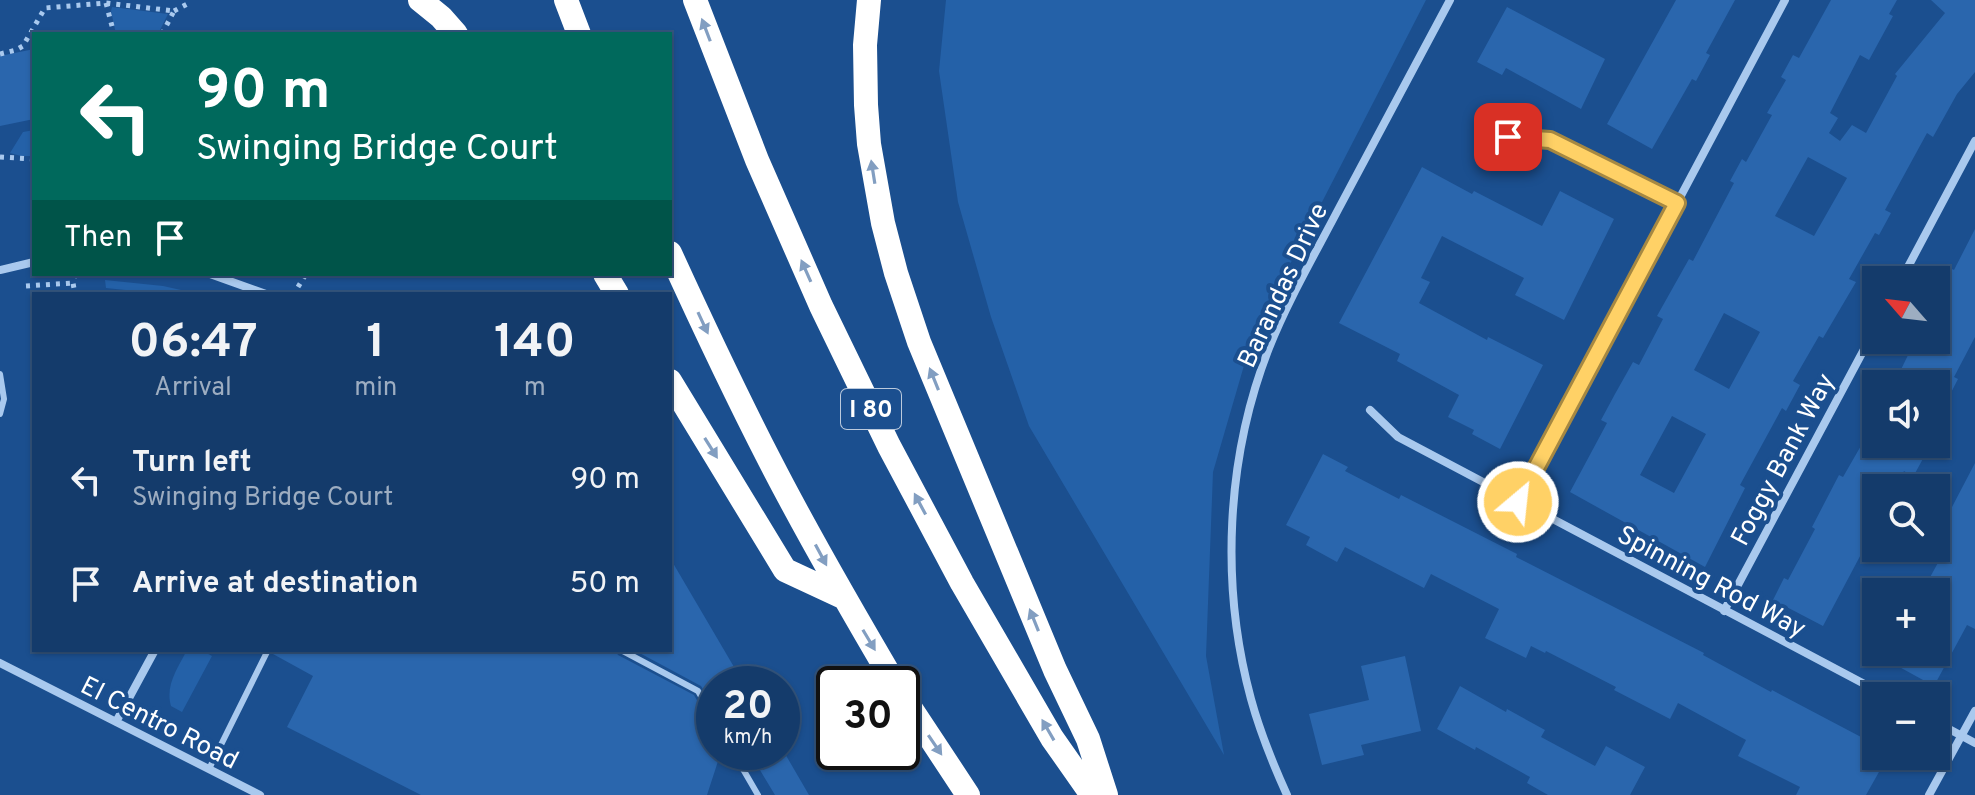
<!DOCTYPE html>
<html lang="en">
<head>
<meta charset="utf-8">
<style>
	body { margin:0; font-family:Overpass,sans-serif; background:#1d4271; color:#f1f3f6; height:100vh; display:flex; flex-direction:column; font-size:30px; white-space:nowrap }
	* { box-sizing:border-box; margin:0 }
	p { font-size:26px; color:#9dadc1 }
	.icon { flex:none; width:44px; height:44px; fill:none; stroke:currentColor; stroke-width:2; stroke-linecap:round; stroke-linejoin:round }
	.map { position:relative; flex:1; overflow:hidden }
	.drawer { position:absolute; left:32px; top:292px; width:640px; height:360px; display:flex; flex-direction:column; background:#143b6b; border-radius:0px; box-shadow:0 2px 6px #0004,0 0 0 2px #33557e }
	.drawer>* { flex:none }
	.guide { position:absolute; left:32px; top:32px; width:640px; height:244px; border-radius:0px; box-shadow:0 2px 6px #0004,0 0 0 2px #33557e; background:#00695c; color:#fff; overflow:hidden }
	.needle { width:52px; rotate:298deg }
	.controls { position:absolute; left:1862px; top:266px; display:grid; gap:16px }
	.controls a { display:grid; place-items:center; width:88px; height:88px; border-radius:0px; background:#143b6b; box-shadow:0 2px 6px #0004,0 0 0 2px #33557e; font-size:40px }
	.speed { position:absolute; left:696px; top:666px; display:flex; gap:16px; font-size:40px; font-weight:700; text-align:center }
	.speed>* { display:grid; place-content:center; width:104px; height:104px; border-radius:50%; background:#143b6b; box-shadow:0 2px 6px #0004,0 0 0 2px #33557e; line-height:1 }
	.speed small { font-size:20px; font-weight:400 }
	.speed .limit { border:4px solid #111; border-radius:12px; background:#fff; color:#111 }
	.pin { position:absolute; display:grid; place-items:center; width:68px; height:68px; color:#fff; margin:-34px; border-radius:16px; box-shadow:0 4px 12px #0006 }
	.me { position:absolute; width:88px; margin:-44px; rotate:28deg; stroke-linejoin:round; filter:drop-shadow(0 0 6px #0008) }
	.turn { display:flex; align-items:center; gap:28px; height:168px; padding:0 32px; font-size:36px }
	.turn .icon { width:104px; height:104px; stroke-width:2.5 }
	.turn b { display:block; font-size:56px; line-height:68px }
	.then { display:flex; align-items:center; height:76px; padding:0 32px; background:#0003; gap:16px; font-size:30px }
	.eta { display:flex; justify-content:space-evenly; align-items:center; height:136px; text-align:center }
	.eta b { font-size:48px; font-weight:700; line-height:56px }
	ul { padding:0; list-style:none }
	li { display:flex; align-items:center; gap:24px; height:104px; padding:0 32px }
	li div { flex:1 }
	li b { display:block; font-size:30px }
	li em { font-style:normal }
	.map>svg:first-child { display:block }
</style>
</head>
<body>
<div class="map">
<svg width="1975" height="795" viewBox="0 0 1975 795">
	<rect width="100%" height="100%" fill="#1b4f8f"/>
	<path fill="#2461a8" d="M946,0h480l-174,338 -39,134 -7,184 18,99 -195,-329 -38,-109 -33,-115 -19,-131z
		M112,7l56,7 -10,20h-42l-5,-23z
		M34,130v26h-13l-11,-3 13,-21z
		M105,280l58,6 36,8h-35l-58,-6z
		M187,650h14l11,6 -30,56 -11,-6c-6,-21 7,-38 16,-56z"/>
	<path fill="#2a66ad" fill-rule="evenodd" d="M1676,0h59l-29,53 4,2 -14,26 -4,-2 -40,70 -45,-25z
		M1831,0h66l-8,14 4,2 -24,44 -9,-5 -30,58 8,5 -9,15 11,8 12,-16 14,8 31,-57 -2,-2 50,-61 -14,-13h44v72l-18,22 -24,43 -6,-4 -42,77 6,3 -12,22 -4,-2 -26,46 7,3 -33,56 -4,-2 -26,45 7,4 -14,26 -4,-3 -42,77 5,3 -40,79 -135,-75 37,-69 -6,-3 14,-26 18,-32 6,3 24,-46 -6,-3 32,-57 4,2 41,-78 -4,-2 12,-22 4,3 26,-47 -5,-2 19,-33 -5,-3 12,-22 6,3zM1808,157l39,21 -33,58 -39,-20zM1724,313l36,19 -31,57 -35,-19zM1672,416l34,18 -32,59 -34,-18z
		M1507,7l98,52 -24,50 -75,-41 -4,7 -25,-13z
		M34,49v70l-34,7v-70z
		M1422,167l50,27 2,-3 68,35 18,-35 54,28 -50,101 -49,-25 9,-17 -82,-42 -21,42 9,4 -11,21 68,37 1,-3 55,28 -43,84 -28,-15 2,-4 -26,-13 11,-22 -62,-34 3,-7 -61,-31z
		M1975,229v108l-21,40 4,2 -22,43v-38h-42l15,-31 3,1 8,-14h16v-53l10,-21 8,4z
		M1862,444h69l-18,33 -9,-6 -9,17h-19v38l-53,100 -50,-26 11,-22 4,2 27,-51 -3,-2 27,-52 4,2z
		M1323,454l25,13 -3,4 54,28 2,-4 116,59 -1,3 188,96 -1,2 68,37 1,-2 89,47 1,-3 14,8v14h12l-22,39h-70l4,-8 -62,-31 8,-16 -68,-37 -8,16 -56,-29 2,-3 -70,-36 -1,2 -14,-7 -5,12 -41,-20 14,-29 -68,-35 -7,14 -79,-41 -8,15 -31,-17 4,-8 -24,-12z
		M1975,463v166l-8,-4 -33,61 -62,-34h64v-60h-14l30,-55 -12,-7z
		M670,558l74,126h-30v23l-13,-21 -67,-36h36z
		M274,650h341l3,5 76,40 15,27 5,3v27h7l-14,43h-286l-134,-68 26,-51 -40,-22z
		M1405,656l16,75 -60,14 3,10 -42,10 -13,-51 60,-14 -8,-34z
		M1460,686l46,26 1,-3 38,21 -4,7 54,29 11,-20 39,21 -15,28h-82l-21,-12 3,-6 -54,-30 -1,3 -38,-21z
		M749,752h35l25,43h-34z"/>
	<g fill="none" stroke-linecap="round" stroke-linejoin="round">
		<path stroke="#a9c9ee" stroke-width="5" stroke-dasharray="4 6" stroke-linecap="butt" d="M106,3l8,31
			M174,11l17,-9
			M0,54l16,-4 7,-4 22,-38 61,-5 68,8 -12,23
			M0,157l34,2
			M75,274l-2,9 2,11
			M26,286l47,-3
			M298,287l8,-13"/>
		<path stroke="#a9c9ee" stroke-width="6" d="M0,374l4,25 -4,15
			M621,650l77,41 16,28
			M733,752l25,43
			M209,769l59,-119"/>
		<path stroke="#a9c9ee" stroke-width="8" d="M1508,137l42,3 127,63
			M0,270l34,-8
			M210,274l56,20
			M1901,280l74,-139
			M1370,410l28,27 489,259
			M1518,502l267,-502
			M1724,611l152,-284
			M0,663l260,132
			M116,722l39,-72
			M1936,722l39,21
			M1287,795c-14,-31 -27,-63 -36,-96 -31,-114 -25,-241 18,-351 19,-48 46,-94 70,-140 37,-69 74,-139 111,-208
			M1929,795l46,-84"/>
		<path stroke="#fff" stroke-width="24" d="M420,0l21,17 15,17
			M566,0l13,34
			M695,0l62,160 64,146 68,140 73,137 90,155 40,57
			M869,0l-4,45 1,60 3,39 14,79 13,50 23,69 136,328 33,69 18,56
			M670,253c32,70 65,140 100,208 39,76 82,150 125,223
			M605,274l12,20
			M670,381l115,189 58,27
			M902,695l66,100"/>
	</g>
	<defs><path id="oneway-solid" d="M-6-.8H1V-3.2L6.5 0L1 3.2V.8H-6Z" transform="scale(2)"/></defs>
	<g fill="#829ec1">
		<use href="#oneway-solid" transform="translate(706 30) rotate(-111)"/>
		<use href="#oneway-solid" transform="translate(873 172) rotate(-99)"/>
		<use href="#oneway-solid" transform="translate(806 271) rotate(-114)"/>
		<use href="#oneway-solid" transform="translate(703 323) rotate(65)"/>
		<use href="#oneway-solid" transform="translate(934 379) rotate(-112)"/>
		<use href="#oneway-solid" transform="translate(711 448) rotate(58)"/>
		<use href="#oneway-solid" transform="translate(920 504) rotate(-118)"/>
		<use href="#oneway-solid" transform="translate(821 555) rotate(62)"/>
		<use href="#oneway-solid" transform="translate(1034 620) rotate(-112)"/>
		<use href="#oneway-solid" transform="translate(869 640) rotate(59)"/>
		<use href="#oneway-solid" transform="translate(1048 730) rotate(-120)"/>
		<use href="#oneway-solid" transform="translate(935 745) rotate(56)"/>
	</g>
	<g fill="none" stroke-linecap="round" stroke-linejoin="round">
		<defs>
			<path id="route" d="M1508,137l42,3 127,63 -159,299"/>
		</defs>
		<use href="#route" stroke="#a68842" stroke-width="20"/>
		<use href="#route" stroke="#ffd166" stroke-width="14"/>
	</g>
	<g text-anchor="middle" stroke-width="8" stroke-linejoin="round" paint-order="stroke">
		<rect fill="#1b4f8f" stroke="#bbcadd" stroke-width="2" x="841" y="389" width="60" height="40" rx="6"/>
		<g font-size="24" font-weight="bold" fill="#fff">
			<text x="871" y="417">I 80</text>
		</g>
		<g font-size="26" fill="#fff" stroke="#1b4f8f">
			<text transform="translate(1282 285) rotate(-65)" y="9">Barandas Drive</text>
			<text transform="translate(1782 459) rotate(-62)" y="9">Foggy Bank Way</text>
			<text transform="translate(1712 581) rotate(28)" y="9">Spinning Rod Way</text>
			<text transform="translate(160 722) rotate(27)" y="9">El Centro Road</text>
		</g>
	</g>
</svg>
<div class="controls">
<a><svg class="needle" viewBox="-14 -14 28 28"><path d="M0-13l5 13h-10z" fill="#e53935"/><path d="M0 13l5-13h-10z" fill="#9dadc1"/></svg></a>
<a><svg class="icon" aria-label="sound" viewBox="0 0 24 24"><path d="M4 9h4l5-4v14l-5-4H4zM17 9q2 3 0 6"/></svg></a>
<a><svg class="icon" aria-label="search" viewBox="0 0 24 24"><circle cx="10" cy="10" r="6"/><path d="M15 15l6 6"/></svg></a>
<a>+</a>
<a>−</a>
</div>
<div class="speed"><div>20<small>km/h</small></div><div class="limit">30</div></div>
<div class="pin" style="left:1508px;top:137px;background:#d93025"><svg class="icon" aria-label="arrive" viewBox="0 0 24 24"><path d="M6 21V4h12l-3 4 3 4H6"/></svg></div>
<svg class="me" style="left:1518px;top:502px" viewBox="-20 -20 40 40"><circle r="17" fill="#ffd166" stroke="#fff" stroke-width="3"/><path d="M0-11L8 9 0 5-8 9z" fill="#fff"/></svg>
<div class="guide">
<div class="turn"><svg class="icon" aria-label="left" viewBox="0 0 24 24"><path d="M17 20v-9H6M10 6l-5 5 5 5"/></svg><div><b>90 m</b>Swinging Bridge Court</div></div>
<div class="then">Then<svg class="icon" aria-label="arrive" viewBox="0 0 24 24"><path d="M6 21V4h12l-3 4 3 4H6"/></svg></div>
</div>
<section class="drawer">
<div class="eta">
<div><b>06:47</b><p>Arrival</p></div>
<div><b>1</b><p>min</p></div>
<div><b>140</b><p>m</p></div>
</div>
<ul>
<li><svg class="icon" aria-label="left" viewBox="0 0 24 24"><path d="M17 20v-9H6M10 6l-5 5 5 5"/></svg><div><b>Turn left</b><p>Swinging Bridge Court</p></div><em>90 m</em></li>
<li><svg class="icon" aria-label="arrive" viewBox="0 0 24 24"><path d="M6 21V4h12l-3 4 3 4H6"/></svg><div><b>Arrive at destination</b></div><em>50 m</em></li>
</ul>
</section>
</div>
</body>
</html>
